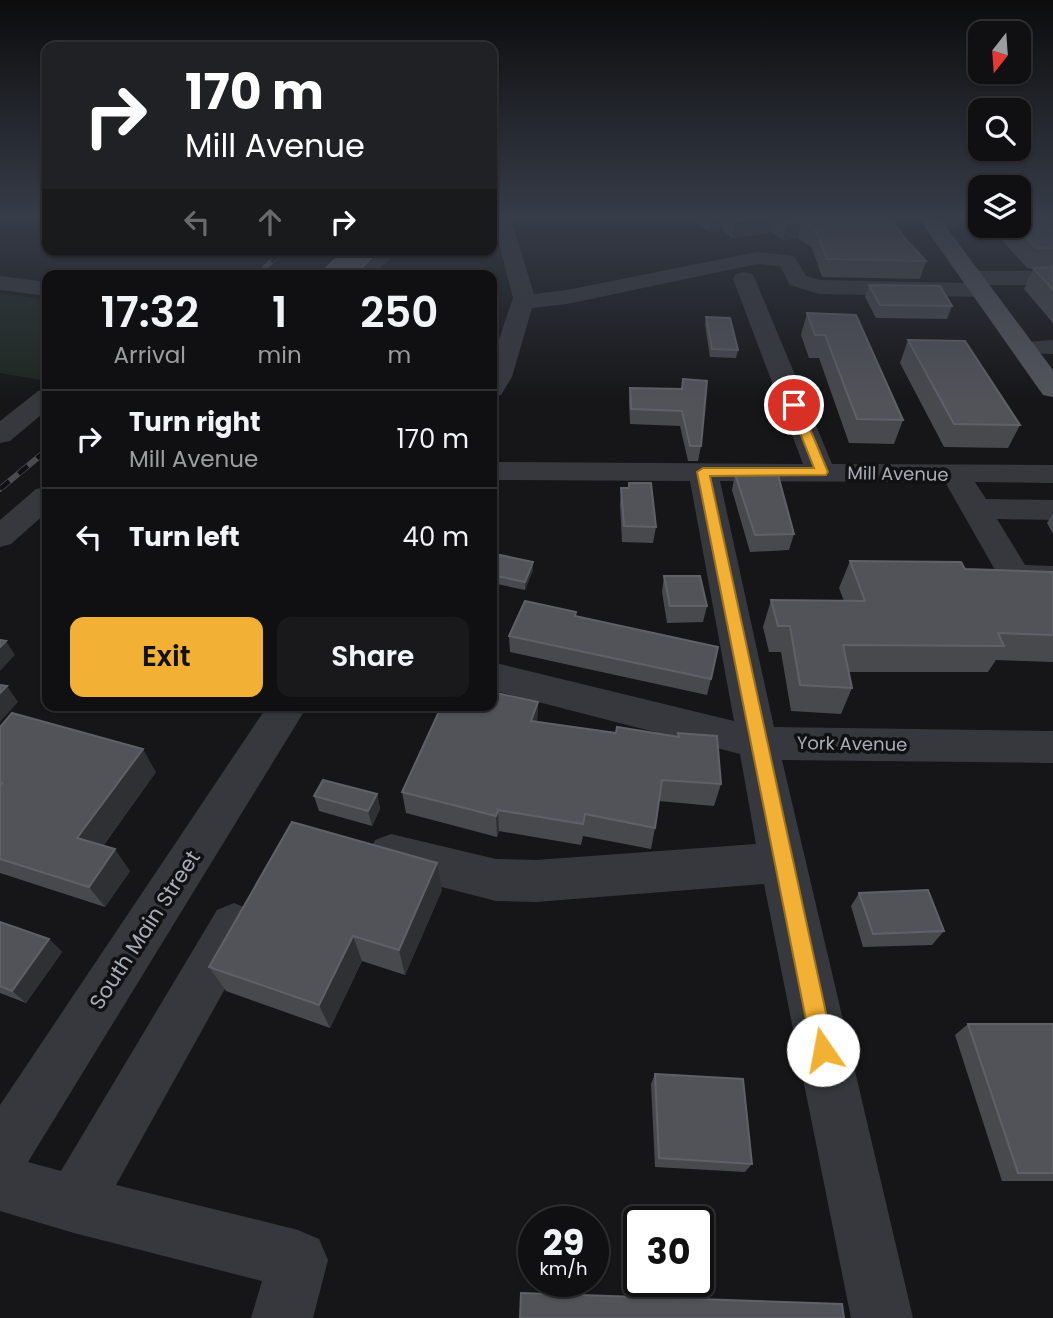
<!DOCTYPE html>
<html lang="en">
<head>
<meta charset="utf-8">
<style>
	body { margin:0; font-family:Poppins,sans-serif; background:#19191b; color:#f1f3f6; height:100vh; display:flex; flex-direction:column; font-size:26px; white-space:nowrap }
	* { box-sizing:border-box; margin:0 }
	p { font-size:23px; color:#9c9d9f }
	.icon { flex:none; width:38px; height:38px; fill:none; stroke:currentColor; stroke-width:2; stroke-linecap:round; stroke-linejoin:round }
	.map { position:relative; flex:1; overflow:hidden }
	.sheet { position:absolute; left:42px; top:270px; width:455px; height:441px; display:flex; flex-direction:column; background:#101012; border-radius:14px; box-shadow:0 2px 5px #0004,0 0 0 2px #303032 }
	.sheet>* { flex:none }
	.guide { position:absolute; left:42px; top:42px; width:455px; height:214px; border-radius:14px; box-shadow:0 2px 5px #0004,0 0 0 2px #303032; background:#202124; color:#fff; overflow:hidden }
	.needle { width:46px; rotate:197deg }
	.fabs { position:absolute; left:968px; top:21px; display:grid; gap:14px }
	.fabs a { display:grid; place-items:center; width:63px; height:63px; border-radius:14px; background:#101012; box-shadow:0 2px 5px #0004,0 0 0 2px #303032; font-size:35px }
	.speed { position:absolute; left:518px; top:1206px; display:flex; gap:14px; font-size:35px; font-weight:700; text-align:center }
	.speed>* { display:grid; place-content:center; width:91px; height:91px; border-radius:50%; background:#101012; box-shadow:0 2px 5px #0004,0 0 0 2px #303032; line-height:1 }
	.speed small { font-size:18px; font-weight:400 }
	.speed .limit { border:4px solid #111; border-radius:10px; background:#fff; color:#111 }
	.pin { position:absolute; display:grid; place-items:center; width:60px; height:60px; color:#fff; margin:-30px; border:4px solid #fff; border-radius:50%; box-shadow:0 2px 7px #0007 }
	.me { position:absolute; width:77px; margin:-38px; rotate:348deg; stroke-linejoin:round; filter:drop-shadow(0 0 5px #0008) }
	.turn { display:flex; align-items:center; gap:24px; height:147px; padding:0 28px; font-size:32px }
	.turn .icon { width:91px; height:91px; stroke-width:2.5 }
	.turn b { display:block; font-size:49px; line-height:60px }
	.lanes { display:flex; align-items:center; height:66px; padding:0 28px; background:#0003; justify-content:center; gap:35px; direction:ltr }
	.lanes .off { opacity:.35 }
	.eta { display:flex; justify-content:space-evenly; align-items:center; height:119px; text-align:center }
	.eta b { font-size:42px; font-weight:600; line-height:49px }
	.action { display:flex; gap:14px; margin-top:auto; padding:14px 28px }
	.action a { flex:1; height:80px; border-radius:14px; background:#f2b134; color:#111; font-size:28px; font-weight:600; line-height:80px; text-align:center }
	.action a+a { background:#19191b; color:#f1f3f6 }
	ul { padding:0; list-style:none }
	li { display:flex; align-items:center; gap:21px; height:98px; padding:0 28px; border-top:2px solid #303032 }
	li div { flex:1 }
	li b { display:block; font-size:26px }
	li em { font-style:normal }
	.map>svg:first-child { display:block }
</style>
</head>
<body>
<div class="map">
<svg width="1053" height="1318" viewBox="0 0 1053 1318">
	<rect width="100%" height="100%" fill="#161618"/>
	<path fill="#1e261f" d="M0,293l47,7v81l-47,-8z"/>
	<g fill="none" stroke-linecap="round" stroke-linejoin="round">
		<path fill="#37383d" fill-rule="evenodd" d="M492,216h18l24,78 33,-4 190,-38 37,4 12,20 15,4 145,3 -5,-5 3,-5 8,-2h81v14h-67l6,5 -3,5 -8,2 -162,-3 -29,-9 -10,-19 -23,-2 -190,40 -35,4 -20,69 -11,18 -9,2v-37l21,-62z
			M949,216h25l-30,18h-14l-3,-4z
			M744,272l8,2 3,5 77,185 221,1v18l-78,-1 11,17 67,1v20l-56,-1 28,46 28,1v22l-38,-1 -12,-3 -58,-102 -225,-1 54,246 279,4v32l-271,-3 131,558h-62l-87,-434 -228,18 -40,-1 -105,-27 -16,-6 -6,-14 6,-14 16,-6 105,25 40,1 220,-16 -16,-90 -248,-64v-28l242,59 -44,-240 -198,-1v-18l311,2 -70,-185 3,-5z
			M0,276l47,6v14l-47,-6z
			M1053,340v14l-39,-1 -3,-5 3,-5z
			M47,389v21l-37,31 -10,2v-22l38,-30z
			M47,487v25l-36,32 -11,3v-27l36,-31z
			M268,705h40l-280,457 33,9 156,-261 17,-7 17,7 7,16 -7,16 -135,243 182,45 21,9 9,21 -15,58h-62l11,-37 -188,-48 -74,-22v-106z"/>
		<path fill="#53555c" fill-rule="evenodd" d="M917,216h21l115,154v27l-10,-2z"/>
		<defs>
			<path id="rail-far1" d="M256,275l29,-25"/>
			<path id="rail" d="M0,489l47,-39"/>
		</defs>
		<use href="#rail-far1" stroke="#4a4c52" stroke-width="5"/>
		<use href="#rail" stroke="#4a4c52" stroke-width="6"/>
		<use href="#rail-far1" stroke="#111113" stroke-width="3.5" stroke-dasharray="10" stroke-linecap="butt"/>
		<use href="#rail" stroke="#111113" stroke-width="4.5" stroke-dasharray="12" stroke-linecap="butt"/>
	</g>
	<path fill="#47494d" d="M688,216h203l12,20 23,25 -6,18 -98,-2 -10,-29 -14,-10 -15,2 -12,-8 -39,6 -10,-8 -13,2z
		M1053,216v107l-29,-34 9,-20 -6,-1 -38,-42h29z
		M869,285l83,21 -5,13 -71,-1 -11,-21z
		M807,313l96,107 -9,24 -45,-1 -30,-85h-10l-8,-23z
		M706,317l32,33 -2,8 -26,-1 -5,-32z
		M908,340l112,85 -12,23 -64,-1 -44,-84z
		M630,388l52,1 19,57 -3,15h-10l-8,-35 -50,-2 -1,-22z
		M735,474l59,60 -5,16 -39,2 -18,-62z
		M629,483l27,44 -3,16 -31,-1 -2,-38 1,-16h7z
		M1053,513v21l-6,-11z
		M850,561l115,8 88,3v90l-57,-2 -8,12h-139l3,16 -11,26 -50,-3 -10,-59h-12l-6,-25 8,-27 73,1 -5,-13z
		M533,570l-8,20 -33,-7v-11z
		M664,576l43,30 -4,16 -36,1 -5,-31z
		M575,616l136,63 -4,16 -197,-43 -1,-16z
		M538,702l-1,20 79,11 61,4 1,-4 43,51 -7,22 -55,-5 -4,27 -4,21 -68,-13 -2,9 -82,-14 -2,6 -91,-24 -4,-21z
		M0,727l156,45 -53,74 27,25 -25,36 -105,-34z
		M377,794l3,15 -8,17 -53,-15 -5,-15z
		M442,890l-37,85 -43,-14 -32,67 -104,-37 -17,-24z
		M859,893l85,38 -12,14 -69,2 -12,-41z
		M0,922l49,17 13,13 -36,51 -26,-10z
		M1053,1023v158h-51l-47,-146 13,-11h84z
		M655,1074l97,90 -7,8 -90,-5 -4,-83z"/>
	<path fill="#2f3033" d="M712,216h12l-2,14 -13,2z
		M765,216h10l-4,16 -39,6 3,-17z
		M802,221l-4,17 -15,2 4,-17z
		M379,250h19l-24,25h-20z
		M533,562v8l-8,20v-8z
		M6,641l9,14 -15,16v-24z
		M7,686l11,16 -18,20v-29z
		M538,702l-1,23 -6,-4z
		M143,749l13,23 -63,87 -16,-21z
		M377,794l3,15 -8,17 -4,-15z
		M498,810l1,21 -2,6 -1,-21z
		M115,849l15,22 -25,36 -16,-20z
		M437,863l5,27 -37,85 -6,-25z
		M353,936l9,25 -32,67 -11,-23z
		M49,939l13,13 -36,51 -14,-12z"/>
	<path fill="#525359" stroke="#5f6168" stroke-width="2" d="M729,216h36l-30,5z
		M777,216h114l12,20 23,25 -99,-2 -11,-28 -14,-10 -15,2z
		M1018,216h35v32h-17l-21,-22h3z
		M345,250h34l-25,25h-35z
		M1053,267v23l-20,-22z
		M869,285l71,1 12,20 -72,-1z
		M807,313l49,2 47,105 -46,-1 -32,-84h-10z
		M706,317l24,1 8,32 -26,-1z
		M908,340l57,1 55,84 -66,-1z
		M683,379l24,2 -6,65h-11l-8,-35 -51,-2 -1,-21 52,1z
		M735,474l43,1 16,59 -39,1z
		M629,483h22l5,44 -32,-1 -3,-38h8z
		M500,555l33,7 -8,20 -33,-7v-3z
		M850,561l111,1 4,7 88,3v63l-55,-2 6,13 -161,-1 9,43 -52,-3 -10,-59h-12l-7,-26 94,1z
		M664,576h36l7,30h-37z
		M525,601l51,11 -1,4 143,31 -7,32 -202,-43z
		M0,640l6,1 -6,6z
		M0,685l7,1 -7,7z
		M492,692l46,10 -7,19 85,12 1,-6 62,10 -1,-4 39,3 4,48 -59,-4 -7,48 -70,-14 -2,10 -85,-14 -2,6 -94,-24 40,-87h50z
		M12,713l131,36 -66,89 38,11 -26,38 -89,-28v-73l2,-3h-2v-56z
		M323,780l54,14 -9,17 -54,-15z
		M292,822l145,41 -38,87 -46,-14 -34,69 -110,-38z
		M928,890l16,41 -71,3 -14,-41z
		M0,922l49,17 -37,52 -12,-5z
		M968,1024h85v149h-35z
		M655,1074l88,5 9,85 -93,-6z
		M521,1293l321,11 2,14h-324z"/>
	<linearGradient id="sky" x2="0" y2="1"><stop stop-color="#0c0c0d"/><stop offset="0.54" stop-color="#363c48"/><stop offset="1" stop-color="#363c48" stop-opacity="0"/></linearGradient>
	<rect width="1053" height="401" fill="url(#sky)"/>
	<path fill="#f2b134" stroke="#9d7322" stroke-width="2" d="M790,403l10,2 28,67 -2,3 -116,1 124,574 -3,8 -8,3 -8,-3 -3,-8 -115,-578 6,-4h111l-25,-63z"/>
	<g text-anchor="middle" stroke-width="7" stroke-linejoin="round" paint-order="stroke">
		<g font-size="18" fill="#a8adb8" stroke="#111113">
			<text transform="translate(898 474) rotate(1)" y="6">Mill Avenue</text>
			<text transform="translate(852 744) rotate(1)" y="6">York Avenue</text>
		</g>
		<g font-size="21" fill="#a8adb8" stroke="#111113">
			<text transform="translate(145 930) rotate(-57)" y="7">South Main Street</text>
		</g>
	</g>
</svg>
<div class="fabs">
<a><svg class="needle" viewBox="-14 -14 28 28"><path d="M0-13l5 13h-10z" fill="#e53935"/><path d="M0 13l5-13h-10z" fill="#9c9d9f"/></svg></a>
<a><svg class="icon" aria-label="search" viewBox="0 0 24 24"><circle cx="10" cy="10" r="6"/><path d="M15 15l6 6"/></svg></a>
<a><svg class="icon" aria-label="layers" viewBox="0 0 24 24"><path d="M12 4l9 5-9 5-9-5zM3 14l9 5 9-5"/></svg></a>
</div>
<div class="speed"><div>29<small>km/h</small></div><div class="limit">30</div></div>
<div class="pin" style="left:794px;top:405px;background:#d93025"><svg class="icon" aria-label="arrive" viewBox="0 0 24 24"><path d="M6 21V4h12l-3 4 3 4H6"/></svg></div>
<svg class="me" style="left:823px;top:1050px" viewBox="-20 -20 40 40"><circle r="19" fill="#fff"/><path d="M0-13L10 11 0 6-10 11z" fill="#f2b134"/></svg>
<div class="guide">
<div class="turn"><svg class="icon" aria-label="right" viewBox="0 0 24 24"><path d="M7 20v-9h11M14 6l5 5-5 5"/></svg><div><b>170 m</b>Mill Avenue</div></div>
<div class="lanes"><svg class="icon off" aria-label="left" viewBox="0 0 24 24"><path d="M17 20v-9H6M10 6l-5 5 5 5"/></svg><svg class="icon off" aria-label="ahead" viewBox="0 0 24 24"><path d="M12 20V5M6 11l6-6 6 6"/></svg><svg class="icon" aria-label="right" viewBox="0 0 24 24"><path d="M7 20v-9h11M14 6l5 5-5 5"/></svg></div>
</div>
<section class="sheet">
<div class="eta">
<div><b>17:32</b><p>Arrival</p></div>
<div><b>1</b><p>min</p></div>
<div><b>250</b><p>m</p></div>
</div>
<ul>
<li><svg class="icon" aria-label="right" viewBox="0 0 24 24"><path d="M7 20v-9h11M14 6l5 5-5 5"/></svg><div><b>Turn right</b><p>Mill Avenue</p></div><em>170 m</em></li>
<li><svg class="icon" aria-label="left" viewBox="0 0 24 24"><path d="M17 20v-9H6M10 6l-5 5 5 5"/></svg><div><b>Turn left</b></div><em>40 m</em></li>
</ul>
<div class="action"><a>Exit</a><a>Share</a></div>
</section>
</div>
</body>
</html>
